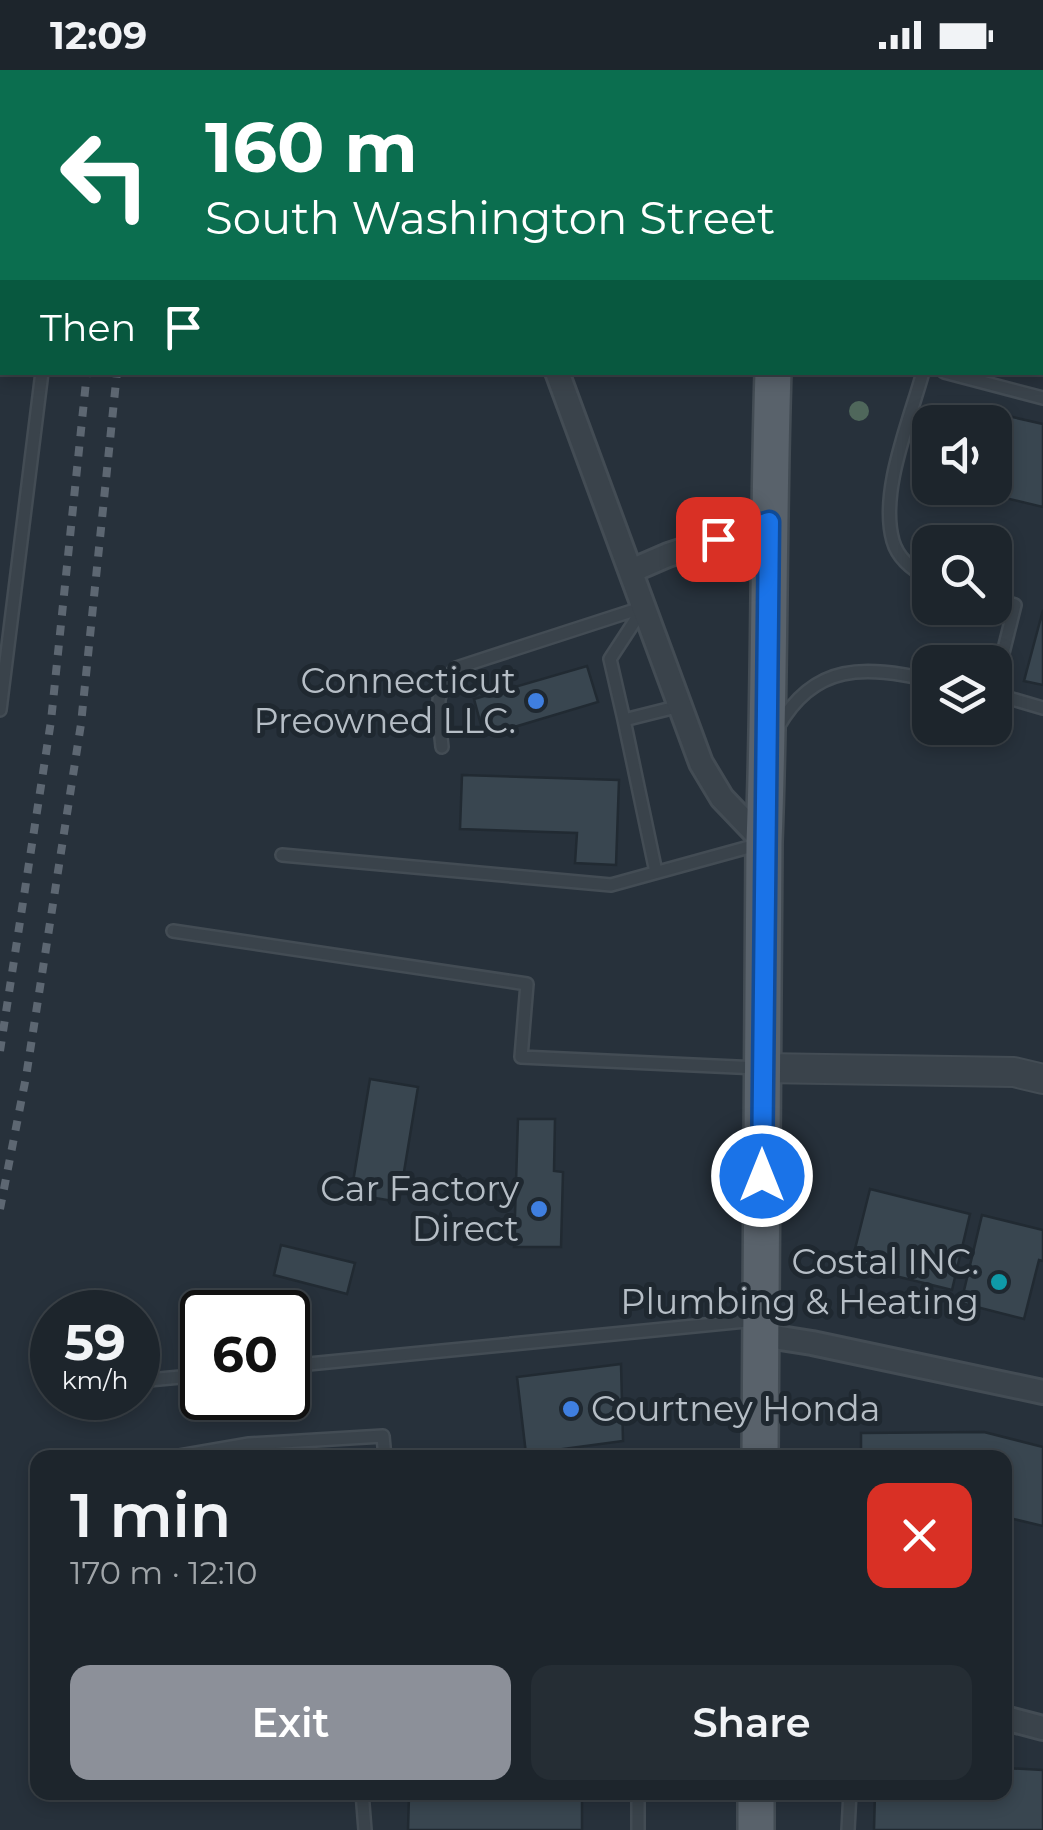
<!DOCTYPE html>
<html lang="en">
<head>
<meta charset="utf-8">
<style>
	body { margin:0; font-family:Montserrat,sans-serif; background:#252d34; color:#f1f3f6; height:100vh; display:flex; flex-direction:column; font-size:38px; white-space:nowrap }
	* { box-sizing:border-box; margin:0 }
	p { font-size:32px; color:#a0a5a9 }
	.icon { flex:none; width:55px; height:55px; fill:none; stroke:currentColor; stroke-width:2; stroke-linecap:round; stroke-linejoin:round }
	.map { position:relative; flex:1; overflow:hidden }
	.drawer { position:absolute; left:30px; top:1380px; width:982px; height:350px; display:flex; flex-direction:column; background:#1d252c; border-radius:20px; box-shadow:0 5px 15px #0003,0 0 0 2px #3b4248 }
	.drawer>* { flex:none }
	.guide { position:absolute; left:0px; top:0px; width:1045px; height:305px; box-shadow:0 5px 15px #0003,0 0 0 2px #3b4248; background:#0b6e4f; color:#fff; overflow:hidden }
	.controls { position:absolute; left:912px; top:335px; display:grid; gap:20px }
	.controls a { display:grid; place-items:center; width:100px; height:100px; border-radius:20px; background:#1d252c; box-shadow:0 5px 15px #0003,0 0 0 2px #3b4248; font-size:50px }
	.speed { position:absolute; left:30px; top:1220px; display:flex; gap:20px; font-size:50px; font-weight:700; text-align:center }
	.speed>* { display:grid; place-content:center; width:130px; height:130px; border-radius:50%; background:#1d252c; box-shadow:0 5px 15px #0003,0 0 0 2px #3b4248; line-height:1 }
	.speed small { font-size:25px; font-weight:400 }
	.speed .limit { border:5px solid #111; border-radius:15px; background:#fff; color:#111 }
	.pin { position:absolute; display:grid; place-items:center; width:85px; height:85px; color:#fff; margin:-42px; border-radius:20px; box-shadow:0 5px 15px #0006 }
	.me { position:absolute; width:110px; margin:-55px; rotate:0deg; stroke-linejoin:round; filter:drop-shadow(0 0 8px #0008) }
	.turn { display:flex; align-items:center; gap:35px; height:210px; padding:0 40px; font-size:45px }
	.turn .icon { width:130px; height:130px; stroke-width:2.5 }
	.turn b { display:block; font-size:70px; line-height:85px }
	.then { display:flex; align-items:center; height:95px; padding:0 40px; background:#0003; gap:20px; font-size:38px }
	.round { display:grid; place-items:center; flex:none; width:105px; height:105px; border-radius:20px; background:#252d34 }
	.overview { display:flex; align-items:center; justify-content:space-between; height:170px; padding:0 40px }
	h1 { font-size:60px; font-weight:600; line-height:75px }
	.primary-button { display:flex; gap:20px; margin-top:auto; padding:20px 40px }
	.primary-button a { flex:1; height:115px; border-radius:20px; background:#8c9099; color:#fff; font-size:40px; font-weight:600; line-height:115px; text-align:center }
	.primary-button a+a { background:#252d34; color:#f1f3f6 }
	.status { display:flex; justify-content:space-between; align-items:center; height:70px; padding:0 50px; background:#1d252c; direction:ltr }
	.status svg { height:28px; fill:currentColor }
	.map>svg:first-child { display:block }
</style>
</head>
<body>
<div class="status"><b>12:09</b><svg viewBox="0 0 49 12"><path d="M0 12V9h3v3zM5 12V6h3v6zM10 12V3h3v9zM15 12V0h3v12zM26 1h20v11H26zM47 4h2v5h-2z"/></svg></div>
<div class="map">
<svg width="1043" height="1760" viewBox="0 0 1043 1760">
	<rect width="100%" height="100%" fill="#27313b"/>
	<path fill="#394650" stroke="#212a32" stroke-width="2.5" d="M999,344l44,10v83l-63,-15 1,-4h14v-58z
		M1043,540v75l-19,-4z
		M587,596l11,36 -114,34 -10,-37z
		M462,705l157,5 -3,85 -41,-2 2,-30 -117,-4z
		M370,1009l48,8 -19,115 -48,-8z
		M518,1049h37l-1,52 9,1 -2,75h-47z
		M870,1119l100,25 -18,76 -101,-25z
		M982,1145l61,15v31l-4,-1 -15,59 -63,-16z
		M281,1175l74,18 -8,31 -73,-19z
		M621,1294l2,77 -97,13 -9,-77z
		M984,1362l59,15v79l-38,-9v-59h-144v-25z
		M1005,1698l38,2v60h-169l1,-38h130z
		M406,1722h176v38h-174l1,-34z"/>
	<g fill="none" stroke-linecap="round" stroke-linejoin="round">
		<defs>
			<path id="service" d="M556,0v2
				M73,2l1,-2
				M727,2l4,-2
				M1042,30h1
				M1042,178l1,-2
				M1042,257h1
				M923,302c-13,48 -44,120 -30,169 5,18 21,30 37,38
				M944,302l99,26
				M995,529l20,6 -20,80
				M995,624l48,14
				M0,640l42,-338
				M624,650l-14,-61 34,-52
				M778,657c37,-65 87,-61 152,-47
				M442,677c-3,-33 -11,-53 14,-79l188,-61
				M282,785l329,30 149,-41
				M656,802l-32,-152 56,-14
				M173,861l354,53 -6,73 237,11
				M288,1296l468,-46
				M138,1311l64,-6
				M168,1388l81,-14 134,-8 2,22
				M362,1722l3,38
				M638,1722v38
				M848,1760l2,-38"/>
			<path id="minor" d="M464,0l1,2
				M557,302l144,391 21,35 42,44
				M631,501l37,-16 101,-33
				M762,1265l50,8 231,49
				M1005,1648l38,10"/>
			<path id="tertiary" d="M763,998l251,4 29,7"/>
			<path id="primary" d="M760,0v2
				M760,1388l4,-616c6,-156 4,-313 9,-470
				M756,1722v38"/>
		</defs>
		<use href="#service" stroke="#434c54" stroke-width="16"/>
		<use href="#minor" stroke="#434c54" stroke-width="28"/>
		<use href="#tertiary" stroke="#434c54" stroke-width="32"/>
		<use href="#primary" stroke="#434c54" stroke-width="40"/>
		<use href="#service" stroke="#3a434b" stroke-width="11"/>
		<use href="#minor" stroke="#3a434b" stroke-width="22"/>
		<use href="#tertiary" stroke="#3a434b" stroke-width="28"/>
		<use href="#primary" stroke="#59626b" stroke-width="35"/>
		<path stroke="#5d6772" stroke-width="8" stroke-dasharray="10 10" stroke-linecap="butt" d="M118,2v-2
			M134,2v-2
			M0,981l51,-330 36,-349
			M0,1139l26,-132 55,-353 36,-352"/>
	</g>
	<circle fill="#4f675b" cx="859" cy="341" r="10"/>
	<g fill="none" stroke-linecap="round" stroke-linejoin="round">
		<defs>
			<path id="route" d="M718,469l51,-17 -7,654"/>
		</defs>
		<use href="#route" stroke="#114b97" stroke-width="25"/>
		<use href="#route" stroke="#1a73e8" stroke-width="18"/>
	</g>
	<g fill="#3f7fe0" stroke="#1f2830" stroke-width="4">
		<circle cx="536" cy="631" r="10"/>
		<circle cx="539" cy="1139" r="10"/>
		<circle cx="571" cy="1339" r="10"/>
	</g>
	<circle fill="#0f9aa8" stroke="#1f2830" stroke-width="4" cx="999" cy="1212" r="10"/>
	<g text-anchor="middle" stroke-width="10" stroke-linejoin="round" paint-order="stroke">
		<g font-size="35" fill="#b6bec6" stroke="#1f2830" text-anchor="end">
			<text x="516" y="623">Connecticut<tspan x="516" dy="40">Preowned LLC.</tspan></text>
			<text x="519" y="1131">Car Factory<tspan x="519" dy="40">Direct</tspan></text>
			<text x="979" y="1204">Costal INC.<tspan x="979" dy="40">Plumbing &amp; Heating</tspan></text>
			<text x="591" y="1351" text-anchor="start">Courtney Honda</text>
		</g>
	</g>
</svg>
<div class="controls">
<a><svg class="icon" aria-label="sound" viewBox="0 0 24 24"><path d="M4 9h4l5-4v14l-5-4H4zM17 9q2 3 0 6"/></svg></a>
<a><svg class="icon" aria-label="search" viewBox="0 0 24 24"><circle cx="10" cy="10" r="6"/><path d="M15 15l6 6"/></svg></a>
<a><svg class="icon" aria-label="layers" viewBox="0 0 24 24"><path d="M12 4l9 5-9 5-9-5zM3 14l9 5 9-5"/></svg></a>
</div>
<div class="speed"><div>59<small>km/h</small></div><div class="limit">60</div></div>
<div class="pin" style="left:718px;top:469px;background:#d93025"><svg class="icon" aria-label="arrive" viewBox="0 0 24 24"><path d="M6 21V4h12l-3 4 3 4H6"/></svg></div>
<svg class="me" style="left:762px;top:1106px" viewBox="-20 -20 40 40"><circle r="17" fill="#1a73e8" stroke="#fff" stroke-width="3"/><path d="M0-11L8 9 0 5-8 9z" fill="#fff"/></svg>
<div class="guide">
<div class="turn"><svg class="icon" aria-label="left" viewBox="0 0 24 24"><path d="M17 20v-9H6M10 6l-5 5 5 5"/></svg><div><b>160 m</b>South Washington Street</div></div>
<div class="then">Then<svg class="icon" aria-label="arrive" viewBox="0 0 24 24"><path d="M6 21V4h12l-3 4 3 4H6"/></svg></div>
</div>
<section class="drawer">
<div class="overview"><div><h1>1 min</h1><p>170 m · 12:10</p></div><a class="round" style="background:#d93025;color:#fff"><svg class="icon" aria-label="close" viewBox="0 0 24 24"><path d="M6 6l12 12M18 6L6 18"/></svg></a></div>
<div class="primary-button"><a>Exit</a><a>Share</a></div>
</section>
</div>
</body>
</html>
